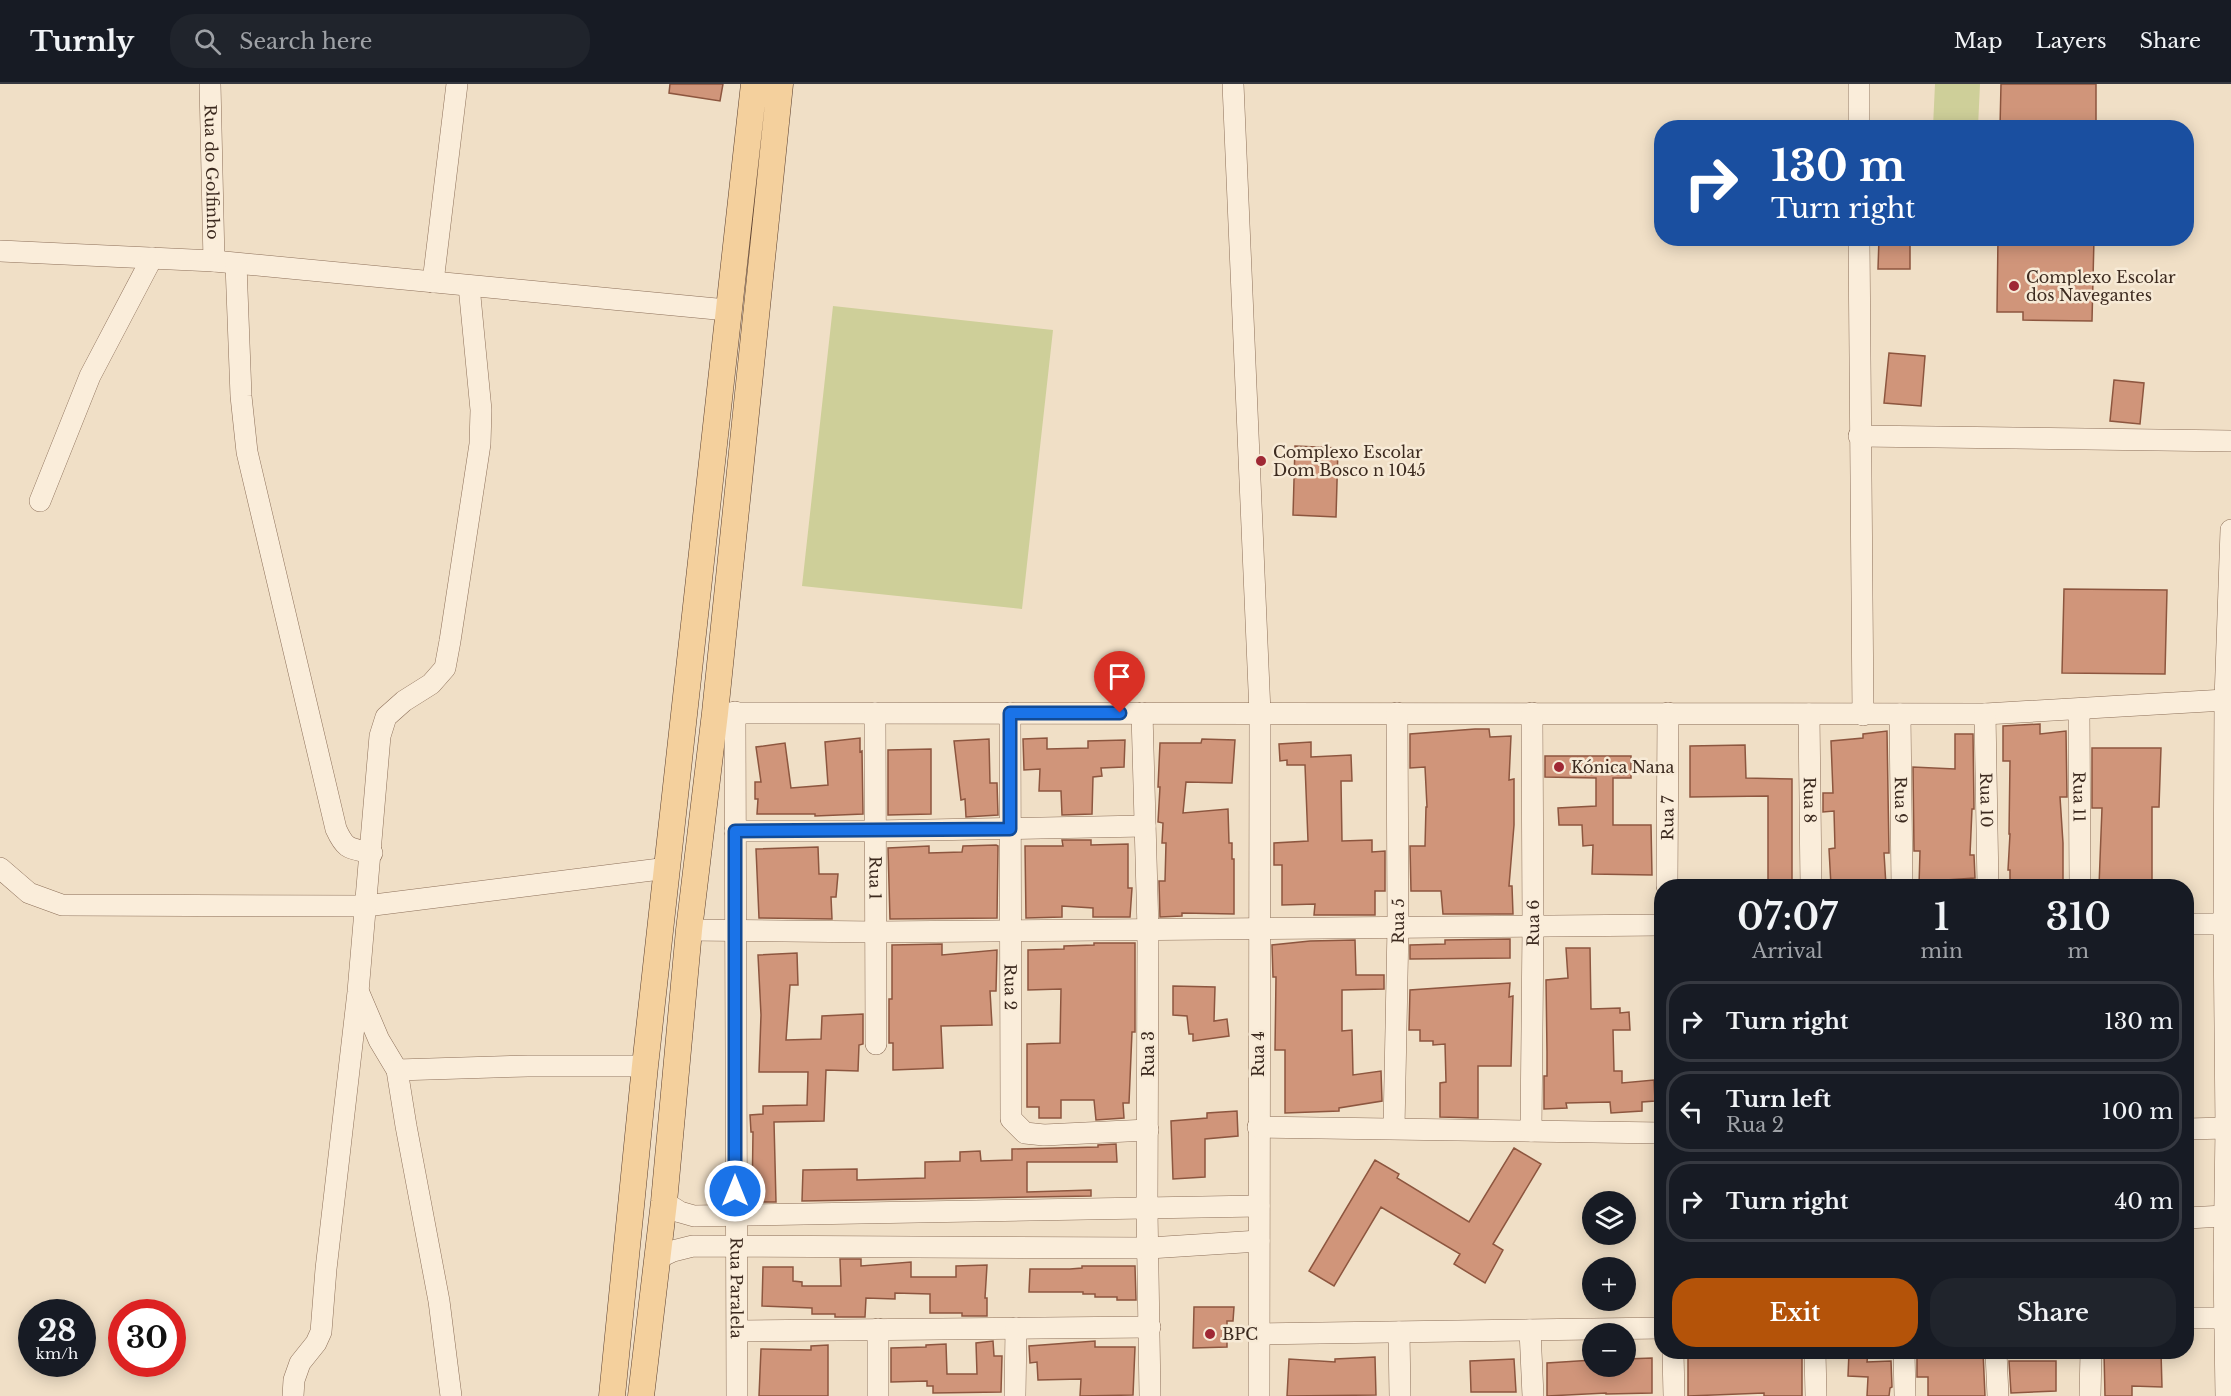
<!DOCTYPE html>
<html lang="en">
<head>
<meta charset="utf-8">
<style>
	body { margin:0; font-family:"Libre Baskerville",serif; background:#20242c; color:#f1f3f6; height:100vh; display:flex; flex-direction:column; font-size:22px; white-space:nowrap }
	* { box-sizing:border-box; margin:0 }
	p { font-size:20px; color:#9ea1a6 }
	.icon { flex:none; width:33px; height:33px; fill:none; stroke:currentColor; stroke-width:2; stroke-linecap:round; stroke-linejoin:round }
	.map { position:relative; flex:1; overflow:hidden }
	.details { position:absolute; left:1654px; top:795px; width:540px; height:480px; display:flex; flex-direction:column; background:#171b24; border-radius:24px; box-shadow:0 3px 15px #0003 }
	.details>* { flex:none }
	.banner { position:absolute; left:1654px; top:36px; width:540px; height:126px; border-radius:24px; box-shadow:0 3px 15px #0003; background:#1a4fa0; color:#fff; overflow:hidden }
	.controls { position:absolute; left:1582px; top:1107px; display:grid; gap:12px }
	.controls a { display:grid; place-items:center; width:54px; height:54px; border-radius:50%; background:#171b24; box-shadow:0 3px 15px #0003; font-size:30px }
	.speed { position:absolute; left:18px; top:1215px; display:flex; gap:12px; font-size:30px; font-weight:700; text-align:center }
	.speed>* { display:grid; place-content:center; width:78px; height:78px; border-radius:50%; background:#171b24; box-shadow:0 3px 15px #0003; line-height:1 }
	.speed small { font-size:15px; font-weight:400 }
	.speed .limit { border:9px solid #d22; background:#fff; color:#111 }
	.pin { position:absolute; display:grid; place-items:center; width:51px; height:51px; color:#fff; margin:-62px -26px; border-radius:50% 50% 50% 0; rotate:-45deg; box-shadow:0 0 6px #0007 }
	.pin .icon { rotate:45deg }
	.me { position:absolute; width:66px; margin:-33px; rotate:0deg; stroke-linejoin:round; filter:drop-shadow(0 0 4px #0008) }
	.turn { display:flex; align-items:center; gap:21px; height:126px; padding:0 18px; font-size:27px }
	.turn .icon { width:78px; height:78px; stroke-width:2.5 }
	.turn b { display:block; font-size:42px; line-height:51px }
	.eta { display:flex; justify-content:space-evenly; align-items:center; height:102px; text-align:center }
	.eta b { font-size:36px; font-weight:600; line-height:42px }
	.primary-button { display:flex; gap:12px; margin-top:auto; padding:12px 18px }
	.primary-button a { flex:1; height:69px; border-radius:24px; background:#b45309; color:#fff; font-size:24px; font-weight:600; line-height:69px; text-align:center }
	.primary-button a+a { background:#20242c; color:#f1f3f6 }
	ul { padding:0; list-style:none }
	li { display:flex; align-items:center; gap:18px; height:81px; margin:0 12px 9px; padding:0 6px; border:3px solid #363941; border-radius:24px }
	li div { flex:1 }
	li b { display:block; font-size:22px }
	li em { font-style:normal }
	header { display:flex; align-items:center; gap:36px; box-sizing:border-box; height:84px; padding:0 30px; background:#171b24; border-bottom:2px solid #363941 }
	header strong { font-size:28px }
	nav { display:flex; gap:33px; margin-inline-start:auto; font-size:21px }
	.search { width:420px; height:54px; background:#20242c; display:flex; align-items:center; gap:15px; box-sizing:border-box; padding:0 21px; border-radius:24px; color:#9ea1a6; font-size:22px }
	.map>svg:first-child { display:block }
</style>
</head>
<body>
<header>
<strong>Turnly</strong>
<div class="search"><svg class="icon" aria-label="search" viewBox="0 0 24 24"><circle cx="10" cy="10" r="6"/><path d="M15 15l6 6"/></svg>Search here</div>
<nav><a>Map</a><a>Layers</a><a>Share</a></nav>
</header>
<div class="map">
<svg width="2231" height="1312" viewBox="0 0 2231 1312">
	<rect width="100%" height="100%" fill="#f0dfc6"/>
	<path fill="#cecf99" d="M1935,0h45l-2,43h-45z
		M833,222l220,24 -31,279 -220,-23z"/>
	<path fill="#d0957a" stroke="#8d563f" stroke-width="1.5" d="M670,0h53l-3,17 -51,-8z
		M2001,0h95v44h-96z
		M1879,154h31v31h-32z
		M1998,154h96l-2,83 -69,-1v-8h-26z
		M1889,269l36,3 -4,50 -37,-3z
		M2114,296l30,3 -4,41 -30,-3z
		M1295,362l43,2 -2,69 -43,-2z
		M2064,505l103,1 -2,84 -103,-1z
		M2040,640v10l26,-3 1,66h-7l3,46v43h-53v-16h-2l2,-36h-1l1,-73h-7v-35z
		M1475,645h14l1,8 21,-1 -2,44 5,-1v46l-5,61h3l1,28h-70l-2,-23h-30l-1,-45h15l1,-39h1l-2,-40 -15,1v-34z
		M1887,647l2,122h-5l2,33h-55l-2,-37 6,-1 -1,-37 -11,1v-19h10l-2,-52 32,-3v-4z
		M1955,650h18l1,75h-2l-2,46h4l1,23 -29,2v6h-27l1,-35h-6l-1,-84 42,2z
		M860,654v14l2,-1 1,63 -48,2v-2h-58l1,-15h-3v-17h6l-5,-35 29,-4 6,45 37,-3 -3,-43z
		M1047,654v11l41,-1v-7l37,-1 -1,27 -23,1 1,8 -9,1 -1,37 -30,1 -1,-24h-22l1,-22 -16,1 -1,-31z
		M989,655l1,44h7l1,32 -32,2 -1,-18 -4,1 -7,-59z
		M1202,655l33,1 -3,43 -46,-1 -3,31 45,-4 1,34h3v16h2v55l-52,-1v3l-22,1 -1,-36h6l1,-38h-4l1,-20 -5,-1 2,-35h-2l2,-44h41z
		M1311,658v15l40,-2 1,26h-11l1,60 30,-1v12l13,-1v40h-10v24h-61l1,-11 -33,1v-40h-8v-22l34,-2 -3,-76h-18v-5l-7,1 -1,-17z
		M1745,661l1,33 46,1v107h-24v-90l-78,1v-51z
		M2092,664h69l-2,59h-7v79h-53l3,-78h-10z
		M931,665v65l-43,1v-65z
		M1545,672h86v22h-18v47h38l1,50 -60,-1 1,-29 -10,1 -1,-21h-23l-1,-17 38,-2v-28l-51,-1z
		M1062,756h29v5l37,-1v44h4l-2,29h-37v-9l-31,-2v11l-36,1 -1,-72h38z
		M996,761l2,1 -1,72 -107,1 -2,-71 41,-2v7l33,-1 1,-6z
		M818,763l1,27h19l-2,23h-5l1,22 -73,-1 -3,-69z
		M1510,855v19l-100,1v-14l35,-1v-4z
		M1355,856l1,35h28v14l-42,1v41l10,-1 1,45 28,-4 1,30 -43,7v3l-54,2v-63h-10l1,-73h-3l-1,-32 38,-4z
		M1094,859h41v89h-3l-3,71h-6l1,15 -28,2 -2,-20h-33v18h-22v-11h-12v-63l33,-1 1,-54 -33,1v-40l36,-1v-3l30,-1z
		M942,860v11l55,-5 -1,41h-6l2,34 -51,1 2,42 -50,2v-27h-4v-44h3v-54z
		M1566,864h24l1,61 29,-1v5l9,-1 1,18h-17l1,41h8v12l32,-3 1,21 -13,1v9l-31,2 -1,-11 -44,1 1,5 -23,1v-33h3v-24l-1,-72 22,-2z
		M797,869l1,32h-8l-4,55 35,-1 1,-23 41,-2v30l-4,1 -1,26 -32,-1 -2,51 -50,1 2,80h-24l1,-70h-2l-1,-17 13,-1v-8l44,-1 1,-33h-49l2,-57 -3,-60z
		M1510,899l-1,14 4,-1 -2,70h-33v52l-38,-1v-34l6,-1 -1,-38 -12,1v-4h-13v-11h-11l1,-40z
		M1173,902l42,1 -1,34 13,-2 2,17 -36,5v-7h-4l-2,-18 -14,-1z
		M1237,1027l1,25 -33,3v38l-32,2 -2,-58 36,-3v-5z
		M1116,1060l1,18h-90v30l64,-2v6l-289,5 1,-31 54,-1v11l68,-2v-16l35,-1v-9l20,-1 1,10 31,-1v-11l86,-2v-2z
		M1514,1064l27,16 -48,80 10,6 -18,33 -31,-19 6,-10 -79,-47 -47,79 -25,-15 66,-111 24,14 -2,4 72,44z
		M840,1175h21v7l50,-4v15h45v-11l31,-1 -2,33h2v18h-25v-3h-32v-19l-35,-1v6l-29,-1 -1,19h-30v-3h-23v-6l-50,-2 1,-39h30v14l9,1v4h39z
		M1082,1182h53l1,34h-19v-3h-22v-3h-12v-2h-54l1,-23h40l12,-1z
		M1194,1223h40l-1,14h-6v26l-34,1z
		M993,1257l1,15h8l-1,36 -68,1v-7h-6v-5l-36,1v-34l35,-1v-2l20,-1 1,30h30l-1,-31z
		M1095,1257v6h40l-2,48 -53,1 1,-17 -43,1 -1,-18 -7,1 -1,-17z
		M828,1261v51h-69l2,-47 50,1v-4z
		M1688,1268h114v44h-38v-3l-76,3z
		M1849,1268h19l-1,10 24,-1 1,26 -2,1 -1,8h-22l1,-19 -20,-1z
		M1917,1268h66l2,44h-57v-19h-11z
		M2104,1268h57l1,35 -30,-1v10h-27z
		M1375,1273l1,38 -89,1 2,-37 46,3v-3z
		M1652,1274v35l-46,1v-1l-59,3v-33l46,-3v6h33v-7z
		M1514,1275l2,33h-45l-1,-31z
		M2009,1277h47v30l-45,2z"/>
	<g fill="none" stroke-linecap="round" stroke-linejoin="round">
		<defs>
			<g id="minor">
				<path id="s1" d="M210,0l4,177"/>
				<path d="M1233,0l27,629 -1,683"/>
				<path d="M1859,0v44"/>
				<path d="M1859,154l4,477"/>
				<path d="M0,167l214,10 513,49"/>
				<path d="M236,180l5,132 6,56 89,377c10,22 14,19 36,24"/>
				<path d="M433,198l24,-198"/>
				<path d="M1859,352l372,5"/>
				<path d="M40,417l50,-125 62,-118"/>
				<path id="s2" d="M2079,625l1,177"/>
				<path id="s3" d="M735,628l2,684"/>
				<path d="M715,629l1270,1 240,-14"/>
				<path id="s4" d="M875,629l1,331"/>
				<path id="s5" d="M1010,629l1,406 14,14 19,2 104,-5"/>
				<path d="M1142,629l6,217 -1,280 3,186"/>
				<path id="s6" d="M1809,630l2,172"/>
				<path id="s7" d="M1900,630l2,172"/>
				<path id="s8" d="M1985,630l3,172"/>
				<path d="M735,747h140l270,-5"/>
				<path d="M0,784l29,25 33,12 304,1 302,-38"/>
				<path id="s9" d="M1667,802l1,-173"/>
				<path d="M2187,840h37"/>
				<path d="M689,846l187,2 786,-7"/>
				<path d="M359,909l20,47 18,30 9,56 33,175 12,95"/>
				<path d="M397,986l131,-4h117"/>
				<path d="M1258,1043l404,6"/>
				<path id="s10" d="M1394,1044l4,-201 -1,-214"/>
				<path d="M2187,1045l39,-1"/>
				<path id="s11" d="M1531,1047l2,-204 -1,-214"/>
				<path d="M664,1118l16,10 14,4 565,-10"/>
				<path d="M2187,1134l37,-2"/>
				<path d="M656,1175l17,-8 20,-5 456,2 110,-7"/>
				<path d="M2187,1234h37"/>
				<path d="M878,1245v67"/>
				<path d="M1530,1246l3,66"/>
				<path d="M738,1247l412,-4"/>
				<path d="M1399,1248l1,64"/>
				<path d="M1260,1250l402,-6"/>
				<path d="M1673,1268l1,44"/>
				<path d="M1815,1268l1,44"/>
				<path d="M1904,1268l1,44"/>
				<path d="M1996,1268l2,44"/>
				<path d="M293,1312l1,-16 6,-17 16,-20 5,-11 5,-63 32,-277 22,-256 6,-19 18,-16 27,-17 14,-16 5,-27 30,-197 1,-34 -12,-124"/>
				<path d="M1015,1312l1,-68"/>
				<path d="M2090,1312l1,-44"/>
				<path d="M2226,1312l-2,-130 2,-138 -2,-204 1,-224 6,-170"/>
			</g>
			<path id="major" d="M612,1312l33,-330 109,-982
				M641,1312l23,-194 25,-272 26,-217 65,-629"/>
		</defs>
		<use href="#minor" stroke="#8d705a" stroke-width="22"/>
		<use href="#major" stroke="#5b3f2f" stroke-width="27"/>
		<use href="#minor" stroke="#faedda" stroke-width="21"/>
		<use href="#major" stroke="#f4d09d" stroke-width="26"/>
	</g>
	<g fill="none" stroke-linecap="round" stroke-linejoin="round">
		<defs>
			<path id="route" d="M735,1107v-360l275,-2v-116h110"/>
		</defs>
		<use href="#route" stroke="#114b97" stroke-width="15"/>
		<use href="#route" stroke="#1a73e8" stroke-width="10"/>
	</g>
	<g fill="#9f2834" stroke="#f7ead6" stroke-width="2">
		<circle cx="2014" cy="202" r="6"/>
		<circle cx="1261" cy="377" r="6"/>
		<circle cx="1559" cy="683" r="6"/>
		<circle cx="1210" cy="1250" r="6"/>
	</g>
	<g text-anchor="middle" stroke-width="5" stroke-linejoin="round" paint-order="stroke">
		<g font-size="16" fill="#3c2a1f" stroke="#f7ead6">
			<text dy="6" stroke="none"><textPath href="#s1" startOffset="88">Rua do Golfinho</textPath></text>
			<text dy="6" stroke="none"><textPath href="#s2" startOffset="88">Rua 11</textPath></text>
			<text dy="6" stroke="none"><textPath href="#s6" startOffset="86">Rua 8</textPath></text>
			<text dy="6" stroke="none"><textPath href="#s7" startOffset="86">Rua 9</textPath></text>
			<text dy="6" stroke="none"><textPath href="#s8" startOffset="86">Rua 10</textPath></text>
			<text dy="6" stroke="none"><textPath href="#s9" startOffset="68">Rua 7</textPath></text>
			<text dy="6" stroke="none"><textPath href="#s4" startOffset="165">Rua 1</textPath></text>
			<text dy="6" stroke="none"><textPath href="#s10" startOffset="207">Rua 5</textPath></text>
			<text dy="6" stroke="none"><textPath href="#s11" startOffset="208">Rua 6</textPath></text>
			<text dy="6" stroke="none"><textPath href="#s5" startOffset="274">Rua 2</textPath></text>
			<text transform="translate(1148 970) rotate(-90)" y="6">Rua 3</text>
			<text transform="translate(1258 970) rotate(-90)" y="6">Rua 4</text>
			<text dy="6" stroke="none"><textPath href="#s3" startOffset="576">Rua Paralela</textPath></text>
		</g>
		<g font-size="16" fill="#3c2a1f" stroke="#f7ead6" text-anchor="start">
			<text x="2026" y="199">Complexo Escolar<tspan x="2026" dy="18">dos Navegantes</tspan></text>
			<text x="1273" y="374">Complexo Escolar<tspan x="1273" dy="18">Dom Bosco n 1045</tspan></text>
			<text x="1571" y="689">Kónica Nana</text>
			<text x="1222" y="1256">BPC</text>
		</g>
	</g>
</svg>
<div class="controls">
<a><svg class="icon" aria-label="layers" viewBox="0 0 24 24"><path d="M12 4l9 5-9 5-9-5zM3 14l9 5 9-5"/></svg></a>
<a>+</a>
<a>−</a>
</div>
<div class="speed"><div>28<small>km/h</small></div><div class="limit">30</div></div>
<div class="pin" style="left:1120px;top:629px;background:#d93025"><svg class="icon" aria-label="arrive" viewBox="0 0 24 24"><path d="M6 21V4h12l-3 4 3 4H6"/></svg></div>
<svg class="me" style="left:735px;top:1107px" viewBox="-20 -20 40 40"><circle r="17" fill="#1a73e8" stroke="#fff" stroke-width="3"/><path d="M0-11L8 9 0 5-8 9z" fill="#fff"/></svg>
<div class="banner">
<div class="turn"><svg class="icon" aria-label="right" viewBox="0 0 24 24"><path d="M7 20v-9h11M14 6l5 5-5 5"/></svg><div><b>130 m</b>Turn right</div></div>
</div>
<section class="details">
<div class="eta">
<div><b>07:07</b><p>Arrival</p></div>
<div><b>1</b><p>min</p></div>
<div><b>310</b><p>m</p></div>
</div>
<ul>
<li><svg class="icon" aria-label="right" viewBox="0 0 24 24"><path d="M7 20v-9h11M14 6l5 5-5 5"/></svg><div><b>Turn right</b></div><em>130 m</em></li>
<li><svg class="icon" aria-label="left" viewBox="0 0 24 24"><path d="M17 20v-9H6M10 6l-5 5 5 5"/></svg><div><b>Turn left</b><p>Rua 2</p></div><em>100 m</em></li>
<li><svg class="icon" aria-label="right" viewBox="0 0 24 24"><path d="M7 20v-9h11M14 6l5 5-5 5"/></svg><div><b>Turn right</b></div><em>40 m</em></li>
</ul>
<div class="primary-button"><a>Exit</a><a>Share</a></div>
</section>
</div>
</body>
</html>
